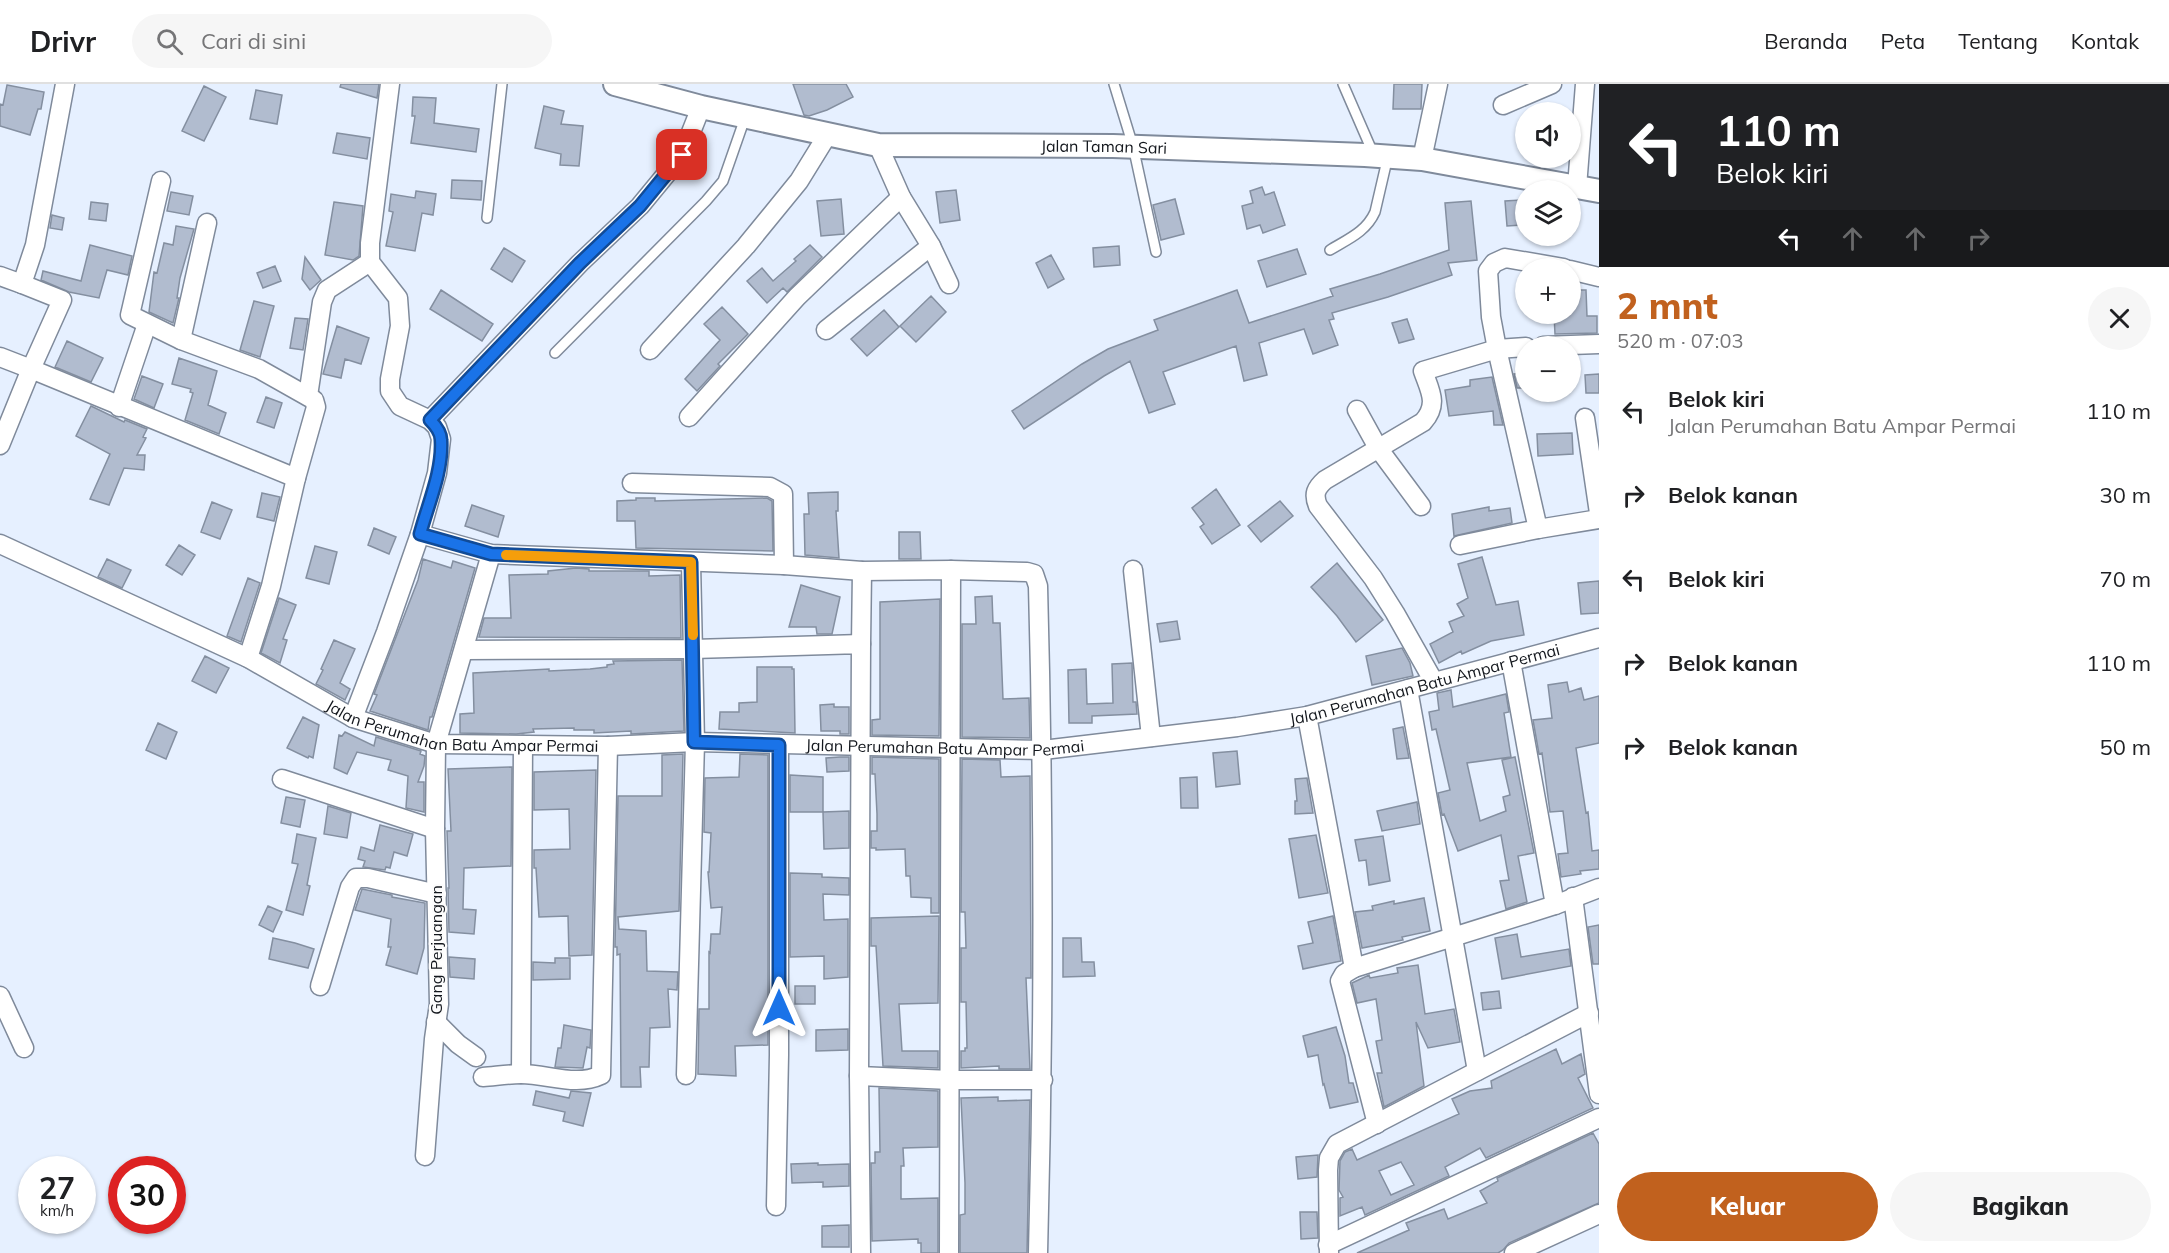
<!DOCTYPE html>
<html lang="id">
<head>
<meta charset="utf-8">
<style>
	body { margin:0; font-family:Mulish,sans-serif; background:#f6f6f6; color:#202124; height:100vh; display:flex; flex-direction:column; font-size:22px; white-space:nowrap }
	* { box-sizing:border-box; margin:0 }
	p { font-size:20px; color:#757577 }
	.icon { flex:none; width:33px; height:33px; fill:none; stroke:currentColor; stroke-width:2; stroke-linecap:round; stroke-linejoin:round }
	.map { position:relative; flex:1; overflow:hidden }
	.sheet { display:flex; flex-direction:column; background:#fff; width:570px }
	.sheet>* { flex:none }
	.banner { background:#202124; color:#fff; overflow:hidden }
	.buttons { position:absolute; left:1515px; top:18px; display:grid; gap:12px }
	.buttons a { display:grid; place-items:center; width:66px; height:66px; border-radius:50%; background:#fff; box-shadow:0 2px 4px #0004; font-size:30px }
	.speed { position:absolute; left:18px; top:1072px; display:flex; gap:12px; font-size:30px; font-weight:700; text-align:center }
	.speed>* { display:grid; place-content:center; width:78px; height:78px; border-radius:50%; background:#fff; box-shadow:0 2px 4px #0004; line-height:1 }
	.speed small { font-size:15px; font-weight:400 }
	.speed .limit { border:9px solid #d22; background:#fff; color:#111 }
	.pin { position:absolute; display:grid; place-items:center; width:51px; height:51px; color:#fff; margin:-26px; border-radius:12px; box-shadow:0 3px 9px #0006 }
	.me { position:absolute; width:66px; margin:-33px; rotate:0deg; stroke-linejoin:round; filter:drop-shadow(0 0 4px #0008) }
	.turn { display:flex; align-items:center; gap:21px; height:126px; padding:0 18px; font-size:27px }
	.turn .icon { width:78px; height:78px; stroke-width:2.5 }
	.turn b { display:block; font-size:42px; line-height:51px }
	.lanes { display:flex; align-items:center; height:57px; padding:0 18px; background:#0003; justify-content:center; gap:30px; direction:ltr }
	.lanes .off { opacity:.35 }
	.round { display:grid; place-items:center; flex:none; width:63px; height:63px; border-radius:32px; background:#f6f6f6 }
	.overview { display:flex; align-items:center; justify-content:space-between; height:102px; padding:0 18px }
	h1 { font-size:36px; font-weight:800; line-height:45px; color:#c1611e }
	.button { display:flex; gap:12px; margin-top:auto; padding:12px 18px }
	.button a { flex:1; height:69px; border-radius:36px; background:#c1611e; color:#fff; font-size:24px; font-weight:800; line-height:69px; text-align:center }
	.button a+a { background:#f6f6f6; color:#202124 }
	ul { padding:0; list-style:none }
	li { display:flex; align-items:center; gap:18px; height:84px; padding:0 18px }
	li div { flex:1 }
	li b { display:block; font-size:22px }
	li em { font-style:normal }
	header { display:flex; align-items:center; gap:36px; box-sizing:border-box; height:84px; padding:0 30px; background:#fff; border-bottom:2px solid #e0e0e0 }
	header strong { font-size:28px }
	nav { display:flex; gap:33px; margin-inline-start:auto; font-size:21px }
	.search { width:420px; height:54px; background:#f6f6f6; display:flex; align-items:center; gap:15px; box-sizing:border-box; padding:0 21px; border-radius:33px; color:#757577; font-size:22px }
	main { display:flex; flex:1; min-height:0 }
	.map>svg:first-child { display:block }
</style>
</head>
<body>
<header>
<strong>Drivr</strong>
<div class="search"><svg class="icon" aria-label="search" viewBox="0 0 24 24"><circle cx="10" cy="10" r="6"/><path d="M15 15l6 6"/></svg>Cari di sini</div>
<nav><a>Beranda</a><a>Peta</a><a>Tentang</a><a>Kontak</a></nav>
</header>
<main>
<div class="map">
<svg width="1599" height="1169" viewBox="0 0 1599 1169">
	<rect width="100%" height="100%" fill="#e6f0ff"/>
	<path fill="#b1bccf" stroke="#848fa0" stroke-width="1.5" fill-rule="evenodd" d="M341,0h38l-2,14 -37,-11z
		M793,0h53l7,13 -26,13 -18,6 -5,-1z
		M1394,0h28l-1,25h-28z
		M7,1l37,7 -3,17h-3l-8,26 -30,-9v-22l3,1z
		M204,2l22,11 -22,44 -22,-10z
		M256,6l26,5 -5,29 -27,-5z
		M413,13l23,1 -2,25 45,6 -3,23 -65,-9 4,-27h-3z
		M544,22l20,5 -3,13 22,2 -4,40 -19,-1 1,-11 -26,-6z
		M337,49l33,5 -3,21 -34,-6z
		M452,96l30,1 -1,19 -30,-2z
		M1262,103l3,8 9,-3 11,33 -22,8 -3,-8 -13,4 -5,-23 11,-3 -3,-12z
		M956,106l4,30 -20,3 -4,-31z
		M416,107l20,3 -3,21 -11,-2 -7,38 -29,-5 7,-34 -4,-1 2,-17 24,4z
		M171,108l22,4 -4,19 -22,-4z
		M841,115l3,35 -23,2 -4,-35z
		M1175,115l9,35 -23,6 -8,-35z
		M1521,116l1,25 -15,1 -2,-25z
		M1471,117l6,59 -29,3 4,12 -64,22 -56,16 2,6 -5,1 9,25 -25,9 -9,-25 -45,14 8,32 -23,6 -8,-35 -73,26 12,32 -26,9 -19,-52 -26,15 -80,53 -12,-18 70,-47 26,-15 50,-19 -4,-10 83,-30 12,33 84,-27 -3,-7 50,-15 69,-24 -4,-47z
		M91,118l17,2 -2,17 -17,-2z
		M334,118l29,4 -4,50 -6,4 -28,-5z
		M52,131l12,3 -2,12 -12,-2z
		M176,142l18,3 -14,49 -3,20h2l-6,25 -24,-11 5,-40 3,1 7,-30 9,2z
		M90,161l42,11 -4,19 -21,-5 -8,28 -30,-6 -28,-12 2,-9 38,10z
		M810,161l12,12 -35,35 -4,-4 -16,15 -20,-22 15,-13 11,13 23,-20 -2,-2z
		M1119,162l1,19 -26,2 -1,-19z
		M504,164l21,13 -13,21 -21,-13z
		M1297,165l9,25 -39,13 -9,-26z
		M1051,171l13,24 -16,9 -12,-25z
		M305,173l16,23 -11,10 -8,-11z
		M275,182l6,15 -18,7 -6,-15z
		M441,206l52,34 -11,17 -52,-32z
		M1570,206h16l1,26h10v17l-42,1 -1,-20h16z
		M931,212l15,16 -30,30 -16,-16z
		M254,217l20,5 -14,51 -20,-7z
		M722,223l26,27 -30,30 2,2 -23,25 -12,-12 35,-39 -16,-16z
		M884,226l15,17 -32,29 -16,-17z
		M295,234l13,1 -5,31 -13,-2z
		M1407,235l7,20 -15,4 -7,-20z
		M337,242l32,12 -8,26 -16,-5 -4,19 -18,-4z
		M67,257l36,17 -12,24 -36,-15z
		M179,274l38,13 -9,34 18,8 -7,21 -34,-14 8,-27 -3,-1 1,-3 -19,-5z
		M1526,289v15h-9l-3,-14z
		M1599,290v19h-13l-1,-18z
		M142,292l21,8 -9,24 -20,-9z
		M1492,293l11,48h-9l-1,-14 -44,5 -4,-26 25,-4v-6z
		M266,313l16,6 -8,25 -17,-6z
		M91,322l33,16 1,-2 22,9 -4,8 3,1 -9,17h8l-1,15 -20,-2 -15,37 -19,-6 20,-45 -34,-18z
		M1572,349l1,21 -35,2 -1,-22z
		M1216,405l24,36 -28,19 -12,-17 4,-3 -12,-16z
		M838,408v19h-2l3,47 -34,-3 -1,-41h5l-1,-21z
		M262,409l18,4 -6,24 -17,-4z
		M636,414h19v3l112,-3 5,3 1,50 -137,-3 -1,-27h-18v-20l19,-1z
		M1280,417l13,15 -32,26 -13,-16z
		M212,418l20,8 -12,29 -19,-7z
		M472,421l32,11 -6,21 -33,-11z
		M1489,423v4l21,-3 2,15 -58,13 -2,-22z
		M374,444l22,9 -7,17 -21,-9z
		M899,448h21l1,27h-22z
		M179,461l16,10 -13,20 -16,-10z
		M315,462l22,6 -8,32 -23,-6z
		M1482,473l14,48 22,-4 6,34 -33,6 -29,13 -1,-3 -22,12 -9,-19 23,-12 -4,-10 15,-6 -7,-12 11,-6 -10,-34z
		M107,475l24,11 -9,18 -24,-11z
		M423,475l28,9 2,-7 22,7 -43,149h-2l-2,13 -58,-19 7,-16 -3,-1 44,-114z
		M1337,479l46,57 -27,22 -19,-26 -26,-29z
		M576,484l13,1v2h60v5l31,-1 1,63 -202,-1 5,-19h27l-2,-43 39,-1v-3z
		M248,494l12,5 -19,59 -14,-6z
		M1599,497v32l-18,1 -3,-31z
		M801,501l39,12 -8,37h-15l-1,-7h-27z
		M992,512l1,27h7l3,76 26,-1 1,40 -68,-1v-113h14l-1,-27z
		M279,514l17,7 -13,34 4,1 -7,23 -19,-10z
		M940,515l-1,137 -67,-1v-15l8,-1v-117z
		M1177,537l3,18 -20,3 -3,-18z
		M334,556l21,9 -15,34 10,6 -5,11 -29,-16 7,-14 -2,-1z
		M1402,564l8,15 3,13 -41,9 -6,-29z
		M205,572l24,12 -13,25 -24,-12z
		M682,576l2,71 -53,3v-3l-37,2v-3h-20v-2l-41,1 1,3 -18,2 -56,-1v-19l14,-1 -1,-40 76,-4v2l41,-2 17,-2v-2l7,-1 -1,-3z
		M1132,579l1,39h3l1,12 -45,2v7h-23l-1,-53 18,-1 1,35 26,-1 -1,-39z
		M757,583h35v2h2l1,64 -76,-4 1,-17h19v-9l18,-1z
		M1567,598l2,10 12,-4 3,12 15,-4v47l-23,5 10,65 2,-1 4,39 7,-1v19l-19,2 1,3 -20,3 -3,-23 10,-1 -5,-42 -13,1 -8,-59 -3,1 -6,-34 19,-2 -4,-33z
		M1451,606l2,17 53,-13 3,18 -5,1 7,44 -44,6 13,58 26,-10 -3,-14 7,-2 -8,-35 13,-3 19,96 -16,3 9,46 -21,7 -6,-28 9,-1 -8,-45 -43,16 -14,-37 -2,1 -4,-22 12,-3 -14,-61 -4,1 -3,-18 10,-2 -2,-17z
		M834,620v3h15v27h-9v-3h-19l-1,-26z
		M303,633l16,8 -6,33 -4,-2 -1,2 -21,-10z
		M158,639l19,9 -11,27 -20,-9z
		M1403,643l6,31 -12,1 -4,-30z
		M345,648l29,14 2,-9 45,14 -1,3 5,2 -1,10 -6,16h6v30l-18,-4 2,-32 -20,-6 3,-10 -34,-8 -10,22 -13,-6 5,-33 3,1z
		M1237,667l3,33 -24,3 -3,-34z
		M683,670l-4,157 -61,6 1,12 27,2 1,40 31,1 -1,18 -9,-1 2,38 -20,1 -1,39h-9l1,20h-20l-1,-133 -3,1v-8h-2l3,-151h44v-41z
		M740,670l28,1v290l-33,1 1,30 -38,-2 1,-65h10v-57l1,1 1,-19h9l2,-27 -11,1 -3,-36h1l2,-39 -7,-1 1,-54 34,-1z
		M840,673h9v14l-22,1 -1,-14z
		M872,673l67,2v154h-8v-15l-20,-1 -1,-21h-4l-1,-27 -29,1v-2h-5v-17h6v-17l-2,-40h-3z
		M962,675l38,1 1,17 29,-1 1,202h-5l4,91h-31v-3l-38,2v-17h4v-3h2l-1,-46h-5v-54h5l-1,-36h-4z
		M512,683l-1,99 -47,2 -1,41 13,1 -2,24 -25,-2 -1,-44h1l-2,-57h4l-3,-62z
		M596,686l-4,185 -23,1 -1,-40 -29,1 -3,-49h-2v-18l36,-1 -1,-40 -35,1v-38z
		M790,691l33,2v35h-33z
		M1197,693l1,31h-17l-1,-30z
		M1307,694l6,35 -18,1v-13h2l-2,-22z
		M286,713l19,3 -5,27 -19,-4z
		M1417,718l3,22 -38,7 -5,-20z
		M328,722l23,7 -4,25 -23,-4z
		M849,727v37l-25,1 -1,-37z
		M380,741l33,9 -6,22 -13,-4 -4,16 -4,-1 -1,3 -22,-3 2,-6 -7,-2 3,-12 13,4z
		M297,750l19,4 -9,47 3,1 -7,29 -17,-5 12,-46 -6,-1z
		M1316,751l12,58 -29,5 -10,-59z
		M1383,752l7,45 -21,4 -3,-25 -7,1 -4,-21z
		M790,789l32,1v3l27,1v17l-26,-1 1,26 24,-1v58l-24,2v-23l-34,1z
		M362,805l30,6v2l33,6 -1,45 -7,26 -31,-9 5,-18h-3l3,-28 -36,-9z
		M1424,814l6,33 -28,6 1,3 -41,8 -7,-36 18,-2 -1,-4 22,-5v3z
		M268,822l14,6 -9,20 -14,-7z
		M939,832l-1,87 -39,1 3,47h36v17l-55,-2 -7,-120h-5v-28z
		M1333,832l8,45 -38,8 -5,-23 15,-3 -5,-21z
		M1599,841v39h-6l-5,-37z
		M1517,850l4,23 48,-8 2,17 -69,13 -7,-41z
		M273,854l22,5 19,6 -6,19 -39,-9z
		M1063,854h18l1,24h12l1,14 -32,1z
		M449,873l26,2 -1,20 -24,-2z
		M555,874h15v21l-37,1v-18l22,1z
		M1418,881l7,49 29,-5 6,33 -32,6 -12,-26 8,64 -40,21 -7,-34h5l-6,-32 6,-1 -6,-41 -19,4 -5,-20 17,-8 1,3 28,-5 -1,-5z
		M795,902h20v18h-20z
		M1499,907l2,17 -18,2 -2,-17z
		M564,941l27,5 -1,18 -3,-1 -4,21 -28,-1 3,-19h3z
		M1336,943l9,29 4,27h4l5,19 -28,6 -6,-24 -1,1 -5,-30 -10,2 -5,-21z
		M848,945v21l-32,1v-21z
		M1556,965l6,15 19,-10 4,20 -7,4 15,30 -107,50 -6,-10 -35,19 4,9 -84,39 -3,-8 -22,9v-18l3,-1 -4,-7 1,-29 5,-9 7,-3 5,11 102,-46 -7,-15 18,-8 22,-3 -1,-7zM1401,1078l13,23 -23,10 -12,-24z
		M879,1004l59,3v56l-35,1 1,18h-3v33l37,-1v55h-17v-10h-3v-4l-46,2 -1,-78h4v-11h5z
		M536,1007l33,7 2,-7 20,2 -8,33 -20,-5 2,-9 -32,-7z
		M998,1013v4l32,-1 -3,153h-67v-38l5,-1v-31l-4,-85z
		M1593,1049l6,11v59l-90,40 -6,7 -5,3h-141l52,-23 -3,-7 38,-14 4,10 39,-16 -7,-12 18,-10 -1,-3z
		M1318,1071l-1,22 -19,2 -2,-22z
		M818,1079v2l31,-1v22l-26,1v-5l-31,1 -1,-19z
		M1300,1128h17l1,26 -17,1z
		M849,1141v22h-27v-21z"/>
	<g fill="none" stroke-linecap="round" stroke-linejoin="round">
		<defs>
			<path id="service" d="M1114,0l19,62 23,106
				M1343,0l30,69
				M487,134l15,-134
				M1330,166c18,-11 36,-18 45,-38l13,-56
				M555,269l151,-152 17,-20 22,-63"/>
			<g id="minor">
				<path d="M1503,21l49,-21"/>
				<path d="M878,61l23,52 30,49 18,38"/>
				<path d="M1422,75l16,-75"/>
				<path d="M161,97l-31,134 51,25 78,29 55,31 2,7 -20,71 -25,108 -23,72"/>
				<path d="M1577,103l8,-103"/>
				<path d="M1570,186l29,7"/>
				<path d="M0,192l22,8"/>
				<path d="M826,246l105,-84"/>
				<path d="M181,256l26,-117"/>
				<path d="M1543,262l56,-2"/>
				<path d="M650,266l96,-104 53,-65 29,-47"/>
				<path d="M0,273l31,12 31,-69 -40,-16 13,-39 30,-161"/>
				<path d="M308,312l14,-94 5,-12 43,-28"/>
				<path d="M119,323l28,-83"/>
				<path d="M1357,326l21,38 43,58"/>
				<path d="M689,333l108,-120 104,-100"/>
				<path d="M1585,334l14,95"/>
				<path d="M430,336l150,-157 60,-57 42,-51 19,-48"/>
				<path d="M0,361l31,-76 265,109"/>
				<path d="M632,399l138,4 13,7 1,71"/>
				<path d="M1538,445l61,-10"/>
				<path d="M420,450l71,20 293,11 78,6 89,-1 76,2 7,2 4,12c6,222 6,445 0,667"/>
				<path id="s1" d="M0,460l248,114 105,60 83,26 172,2 87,-4 348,8 194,-23 70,-11 292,-78"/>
				<path d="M1460,461l78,-16 -41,-180 -6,-32 -3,-46 6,-8 11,-5 59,10"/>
				<path d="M1133,486l18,167"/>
				<path d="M861,560l1,-73"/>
				<path d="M464,566l229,-1 168,-5 -2,432 2,177"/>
				<path d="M1511,577l44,244"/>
				<path d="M1434,598l-39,-69 -22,-35 -55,-72c-5,-12 -2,-18 7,-26l98,-58c16,-18 7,-31 0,-51l74,-22 29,-2"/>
				<path d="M1408,605l69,382"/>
				<path d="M1307,632l47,252 201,-63 44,-17"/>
				<path d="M353,634l33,-86 34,-98 17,-61 4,-34 -4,-12 -7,-7 -30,-14 -10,-15v-12l10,-53 -2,-28 -28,-36v-19l20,-159"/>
				<path d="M282,695l153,50"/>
				<path d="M1573,813l26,197"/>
				<path d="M1354,884l-10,6 -4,7 37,143"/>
				<path d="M320,902l30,-99 6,-9h12l69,16"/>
				<path d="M0,912l24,52"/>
				<path d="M436,938l22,22 18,13"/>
				<path d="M521,990l2,-329"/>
				<path d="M686,991l9,-333 -4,-179"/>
				<path d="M859,992l91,4h93"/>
				<path d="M483,993c13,-1 26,-3 38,-3 27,0 55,13 80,1l7,-329"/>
				<path d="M425,1072l9,-117 5,-35 -4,-175 1,-85 55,-190"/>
				<path d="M776,1122l3,-151v-310"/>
				<path d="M1328,1161l271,-127"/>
				<path d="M949,1169l2,-683"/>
				<path d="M1329,1169l-1,-83 1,-12 8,-14 252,-131"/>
				<path d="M1514,1169l85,-39"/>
			</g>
			<g id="tertiary">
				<path id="s2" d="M615,0l86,23 177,38 235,1 252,9 57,4 177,32"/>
			</g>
		</defs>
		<use href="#service" stroke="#7f8a9b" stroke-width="12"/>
		<use href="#minor" stroke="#7f8a9b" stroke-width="21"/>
		<use href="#tertiary" stroke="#7f8a9b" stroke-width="26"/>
		<use href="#service" stroke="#fff" stroke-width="9"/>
		<use href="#minor" stroke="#fff" stroke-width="18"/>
		<use href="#tertiary" stroke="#fff" stroke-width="22"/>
	</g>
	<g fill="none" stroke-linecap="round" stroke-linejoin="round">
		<defs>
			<path id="route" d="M682,71l-42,51 -60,57 -150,157c6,6 11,12 11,20 2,31 -13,64 -21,94l71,20 200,8 3,180 85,3v263"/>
		</defs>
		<use href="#route" stroke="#114b97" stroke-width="15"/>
		<use href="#route" stroke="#1a73e8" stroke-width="10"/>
		<path stroke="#f59e0b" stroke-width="10" d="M506,471l185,7 2,73"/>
	</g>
	<g text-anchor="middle" stroke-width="4.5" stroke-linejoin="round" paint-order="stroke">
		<g font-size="16" fill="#12161c" stroke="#fcfcfc">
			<text dy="6" stroke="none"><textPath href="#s2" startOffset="496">Jalan Taman Sari</textPath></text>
			<text dy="6" stroke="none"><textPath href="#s1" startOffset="1476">Jalan Perumahan Batu Ampar Permai</textPath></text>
			<text dy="6" stroke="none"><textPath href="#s1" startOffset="504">Jalan Perumahan Batu Ampar Permai</textPath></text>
			<text dy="6" stroke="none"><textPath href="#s1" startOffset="990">Jalan Perumahan Batu Ampar Permai</textPath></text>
			<text transform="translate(436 866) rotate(-90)" y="6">Gang Perjuangan</text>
		</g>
	</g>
</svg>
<div class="buttons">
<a><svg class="icon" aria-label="sound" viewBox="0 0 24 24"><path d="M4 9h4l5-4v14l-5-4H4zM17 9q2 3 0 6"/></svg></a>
<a><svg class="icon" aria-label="layers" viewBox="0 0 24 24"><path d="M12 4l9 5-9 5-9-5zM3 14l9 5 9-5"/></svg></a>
<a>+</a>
<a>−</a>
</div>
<div class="speed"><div>27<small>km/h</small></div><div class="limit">30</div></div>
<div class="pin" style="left:682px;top:71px;background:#d93025"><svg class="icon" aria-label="arrive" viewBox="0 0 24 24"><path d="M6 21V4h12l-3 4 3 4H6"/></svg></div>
<svg class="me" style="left:779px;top:924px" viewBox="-20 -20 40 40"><path d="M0-17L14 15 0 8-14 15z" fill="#1a73e8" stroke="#fff" stroke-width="4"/></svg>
</div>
<section class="sheet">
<div class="banner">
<div class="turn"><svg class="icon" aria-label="left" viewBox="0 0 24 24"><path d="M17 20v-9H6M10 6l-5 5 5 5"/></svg><div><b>110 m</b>Belok kiri</div></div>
<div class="lanes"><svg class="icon" aria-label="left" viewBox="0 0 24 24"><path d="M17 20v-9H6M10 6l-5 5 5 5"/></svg><svg class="icon off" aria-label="ahead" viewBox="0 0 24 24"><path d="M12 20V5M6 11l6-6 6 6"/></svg><svg class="icon off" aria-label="ahead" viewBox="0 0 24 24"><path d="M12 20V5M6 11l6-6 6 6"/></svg><svg class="icon off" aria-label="right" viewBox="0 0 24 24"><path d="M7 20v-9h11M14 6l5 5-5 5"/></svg></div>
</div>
<div class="overview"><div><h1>2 mnt</h1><p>520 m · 07:03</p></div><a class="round"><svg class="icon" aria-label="close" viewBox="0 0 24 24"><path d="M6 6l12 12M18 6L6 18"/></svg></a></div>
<ul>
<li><svg class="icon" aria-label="left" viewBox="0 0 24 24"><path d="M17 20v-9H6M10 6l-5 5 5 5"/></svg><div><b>Belok kiri</b><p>Jalan Perumahan Batu Ampar Permai</p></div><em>110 m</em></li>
<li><svg class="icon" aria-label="right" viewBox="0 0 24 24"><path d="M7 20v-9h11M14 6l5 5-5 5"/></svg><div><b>Belok kanan</b></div><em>30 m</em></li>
<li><svg class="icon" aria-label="left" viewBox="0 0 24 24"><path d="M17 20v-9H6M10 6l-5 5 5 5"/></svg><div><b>Belok kiri</b></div><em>70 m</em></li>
<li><svg class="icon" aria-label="right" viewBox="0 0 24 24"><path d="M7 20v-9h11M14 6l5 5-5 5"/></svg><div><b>Belok kanan</b></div><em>110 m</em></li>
<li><svg class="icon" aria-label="right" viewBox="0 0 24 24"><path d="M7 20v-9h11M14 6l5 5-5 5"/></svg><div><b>Belok kanan</b></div><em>50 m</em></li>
</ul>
<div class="button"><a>Keluar</a><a>Bagikan</a></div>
</section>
</main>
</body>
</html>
